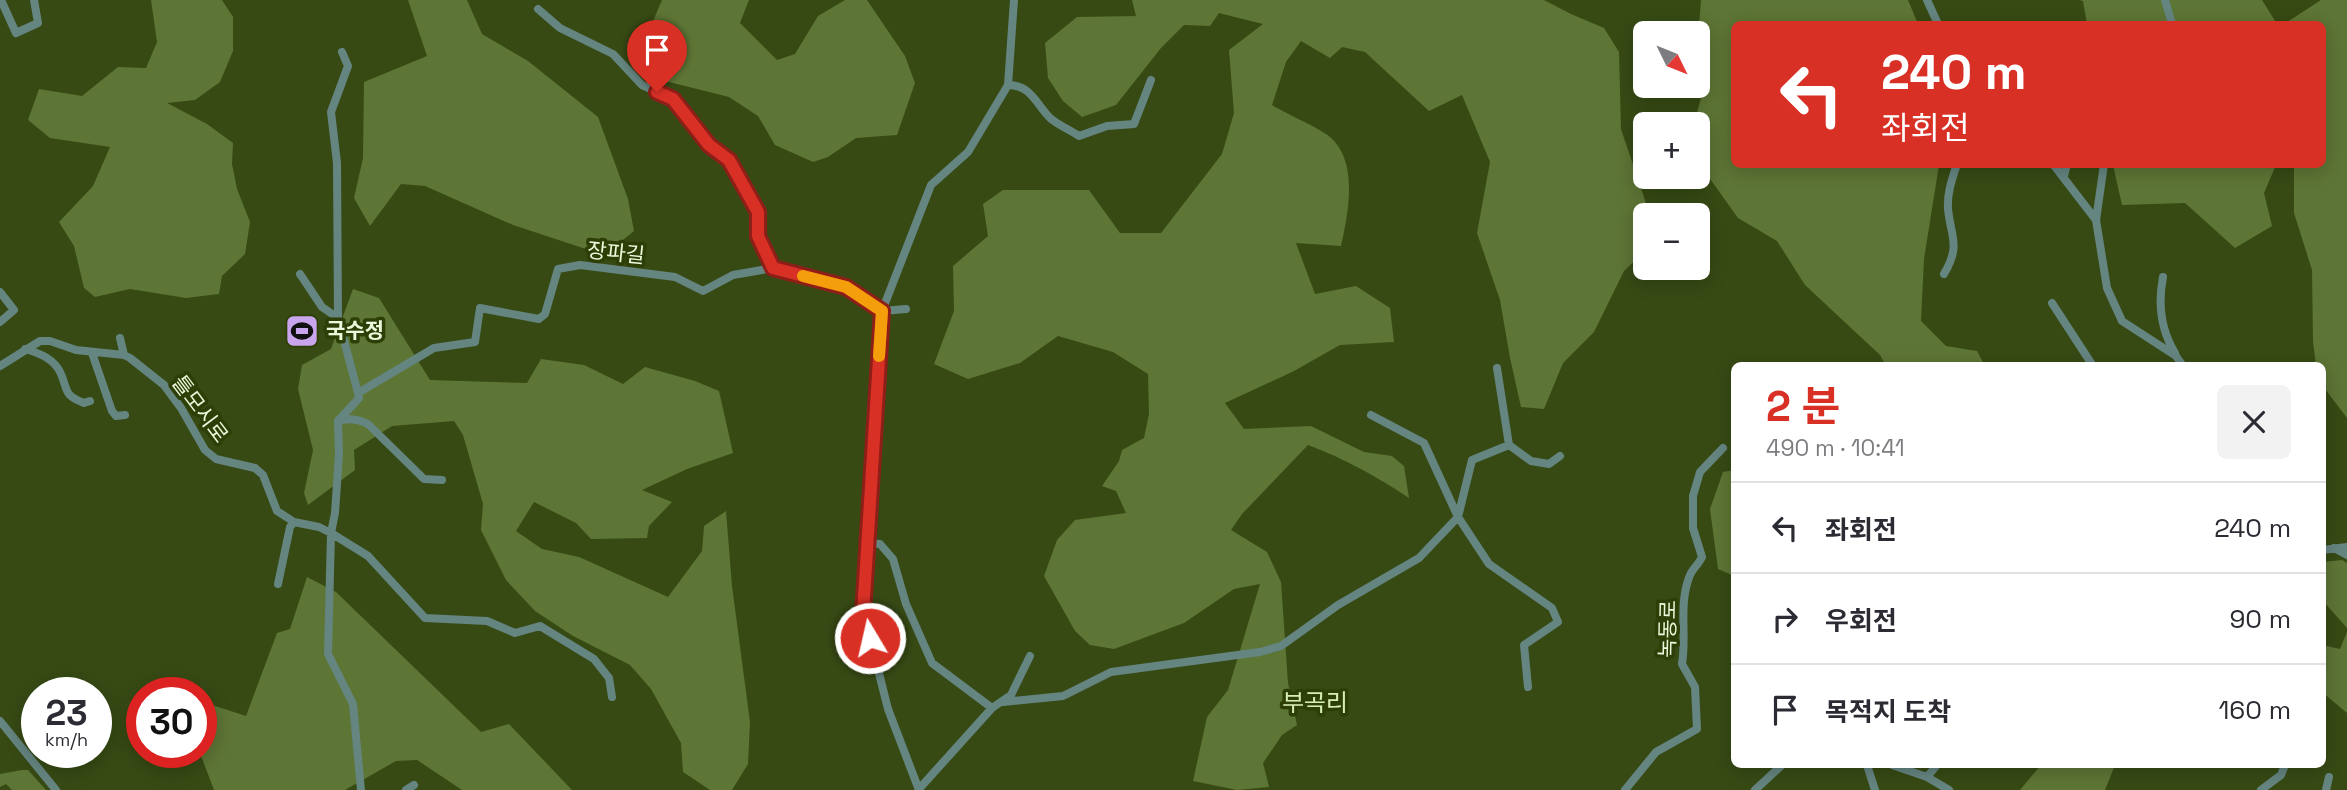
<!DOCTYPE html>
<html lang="ko">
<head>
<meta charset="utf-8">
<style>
	body { margin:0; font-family:"Space Grotesk","Noto Sans KR",sans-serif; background:#f2f2f3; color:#2b2b33; height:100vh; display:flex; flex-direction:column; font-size:26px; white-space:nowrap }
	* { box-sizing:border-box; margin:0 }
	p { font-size:23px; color:#7c7c81 }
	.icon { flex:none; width:38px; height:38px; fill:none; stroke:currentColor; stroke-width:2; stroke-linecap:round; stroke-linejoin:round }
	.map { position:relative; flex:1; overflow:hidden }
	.details { position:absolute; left:1731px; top:362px; width:595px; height:406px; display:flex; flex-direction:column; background:#fff; border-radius:10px; box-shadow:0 4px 18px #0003 }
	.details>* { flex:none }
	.guide { position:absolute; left:1731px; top:21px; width:595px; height:147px; border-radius:10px; box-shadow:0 4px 18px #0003; background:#d93025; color:#fff; overflow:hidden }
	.needle { width:46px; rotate:133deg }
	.controls { position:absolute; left:1633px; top:21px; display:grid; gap:14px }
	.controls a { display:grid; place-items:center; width:77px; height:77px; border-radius:10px; background:#fff; box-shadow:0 4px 18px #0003; font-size:35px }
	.speed { position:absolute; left:21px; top:677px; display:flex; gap:14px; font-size:35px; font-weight:700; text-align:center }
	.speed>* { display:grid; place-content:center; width:91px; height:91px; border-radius:50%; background:#fff; box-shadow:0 4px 18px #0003; line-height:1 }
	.speed small { font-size:18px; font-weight:400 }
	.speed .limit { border:10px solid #d22; background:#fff; color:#111 }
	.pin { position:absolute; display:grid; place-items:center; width:60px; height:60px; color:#fff; margin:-72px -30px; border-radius:50% 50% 50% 0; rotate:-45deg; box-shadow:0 0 7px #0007 }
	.pin .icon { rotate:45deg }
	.me { position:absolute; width:77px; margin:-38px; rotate:351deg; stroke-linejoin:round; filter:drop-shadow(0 0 5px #0008) }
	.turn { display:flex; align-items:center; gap:24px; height:147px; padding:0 35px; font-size:32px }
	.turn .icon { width:91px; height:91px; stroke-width:2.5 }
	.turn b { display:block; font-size:49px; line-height:60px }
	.round { display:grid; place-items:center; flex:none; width:74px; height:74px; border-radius:10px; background:#f2f2f3 }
	.headline { display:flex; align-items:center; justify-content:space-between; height:119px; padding:0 35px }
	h1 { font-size:42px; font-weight:700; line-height:52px; color:#d93025 }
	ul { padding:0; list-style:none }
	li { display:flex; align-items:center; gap:21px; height:91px; padding:0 35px; border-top:2px solid #e1e1e2 }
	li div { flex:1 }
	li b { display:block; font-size:26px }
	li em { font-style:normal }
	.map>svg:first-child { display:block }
</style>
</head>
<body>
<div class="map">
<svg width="2347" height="790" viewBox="0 0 2347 790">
	<rect width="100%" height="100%" fill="#374a14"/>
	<path fill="#5d7535" d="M151,0h71l11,17v34l-13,31 -25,18 -28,3 40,21 26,19 -1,21 5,25 13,33 -5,32 -23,22 -3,18 -33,4 -56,-9 -35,8 -11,-9 -10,-42 -15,-24 34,-36 17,-39 -60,-9 -22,-18 11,-31 43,7 36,-29 28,1 11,-26z
		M408,0h59l15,34 46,27 70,56 30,82 6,32 -30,24 -91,-30 -88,-39 -24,-2 -31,42 -16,-28 9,-40 1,-76 63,-26z
		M662,0h87l-9,23 37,37 18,-6 23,-38 27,-16h22l38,56 10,27 -18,52 -41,3 -28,19 -15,5 -38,-17 -17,-29 -29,-19 -80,-20 -13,-16z
		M1132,0h412l27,14 33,14 15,24 2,77 29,86h-5v36l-21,20 -30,61 -31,31 -19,46 -23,-2 -11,-49 -10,-58 -23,-67 13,-71 -28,-67 -33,16 -64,-59 -23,-5 -12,11 -29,-17 -15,21 -14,43c16,10 46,22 58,32 29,25 18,77 11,109l-45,-3 19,51 41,-8 34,22 4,34 -54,3 -46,26 -69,32 19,26 67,-3 53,26 28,4 12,10 5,32c-31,-21 -66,-40 -101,-53l-66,69 -11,16 36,22 14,30 7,101 9,42 -15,10 -19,28 6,24 -32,3 -44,-9 14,-64 21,-27 32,-106 -26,5 -50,34 -70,26 -24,-4 -15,-14 -31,-55 13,-36 18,-20 51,-7 -10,-22 -14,-5 17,-25 3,-11 22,-12 5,-24 -1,-40 -35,-22 -55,-16 -38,27 -52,16 -34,-15 20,-53 -1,-45 35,-30 -5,-32 20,-14h86l31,43h41l61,-79 12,-41 -5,-63 34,-26 -44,-11 -9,13 -26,-1 -23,23 -45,57 -34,12 -19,-16 -15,-23 -3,-35 32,-26 59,-1z
		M1701,0h207l10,24h-184v140l205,1 -15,94 -3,62 25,25 31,5 8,15h-99l-6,-11 -75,-70 -28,-44 -39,-23 -40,-56v-38h-4l8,-30 -4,-56z
		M2079,0h183l15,24h-190l-4,-23z
		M2321,0h26v418l-25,-33v-19h-6l-3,-24 -1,-72 -18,-57v-48l28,-1v-140h-38z
		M2113,165h163l-12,28 8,33 -37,22 -50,-45 -63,2z
		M353,289l26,9 51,82 97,3 14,-24 43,6 39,19 22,-17 50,14 24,10 14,62 -46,16 -45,21 30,12 -23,24 -2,12 -56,1 -15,-16 -42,-21 -18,29 26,18 37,8 89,40 34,-46 2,-25 22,-15 6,75 18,136 -2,42 -16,26h-22l-27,-18 -2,-29 -30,-54 -21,-24 -57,-29 -38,-25 -29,-31 -25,-50 2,-26 -20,-69 -9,-14 -62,5 -38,24 1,20 -47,35 -4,-12 9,-43 -15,-61 4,-24 29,-16z
		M1734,470v106l-16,-7 -8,-60 13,-37z
		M2342,560l5,3v65l-25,-28v-38z
		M307,577l29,15 145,140 28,-8 63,66h-110l-45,-30 -21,1 -51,29h-131l-14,-37 1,-32 8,-17 37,12 31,-83 13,-4z
		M2347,632v81l-25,-21v-47l18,4z
		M2041,765h74l-10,25h-85z
		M22,770h6l18,20h-34l-6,-6 -6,3v-13z"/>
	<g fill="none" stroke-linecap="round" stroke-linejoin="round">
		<path stroke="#658581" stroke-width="8" d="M1,0l15,33 22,-10 -4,-23
			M1927,0l11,24
			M2165,0l7,24
			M538,9l22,19 53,26 29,31 31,14 36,46 20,15 29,52v24l15,32 73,19 36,24 24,-2
			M342,52l6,14 -17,46 6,51 1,155 20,75
			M1008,85c23,0 28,19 42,33 8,7 20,12 29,18l28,-10 27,-2 17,-44
			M2053,164l43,56
			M2104,164l-8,56 11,68 15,33 54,35 7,10
			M2064,176l3,-12
			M300,274l22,33 16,11
			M1944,274c17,-29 7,-36 4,-65 -1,-16 4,-30 9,-45
			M2163,277c-5,26 -2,53 12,76
			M0,292l14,18 -14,12
			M2052,303l41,63
			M120,338l4,17
			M25,349c14,4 30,10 36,25 7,16 2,21 23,29l6,-2
			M92,353l20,58 4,5 9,-1
			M0,366l40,-25h10l26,9 48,5 6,3 34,27 17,23 24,42 11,9 39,9 8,7 14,36 17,11 25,5 12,6 37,23 57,62 62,3 28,12 25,-7 54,33 15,19 3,19
			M1497,368l12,77
			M1371,415l53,28 34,74 31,47 63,44 6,14 -34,23 4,42
			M338,421c10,-3 20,-2 30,3l56,55 18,1
			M868,543l12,1 13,15 13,45 26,59 60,45
			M2334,548l13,7
			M2322,550l25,-3
			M278,584l12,-57 4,-5
			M1003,702l60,-6 48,-24 149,-20 21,-6 57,-41 81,-47 39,-41 14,-57 37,-15 22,16 18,3 11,-8
			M0,721l56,69
			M1867,765l8,25
			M1892,765l35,12 22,13
			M1927,777l10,-12
			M919,789l73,-81 19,-13 19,-39
			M361,790l-8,-86 -25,-50 3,-121 4,-20 4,-59 -1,-33 21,-23 -1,-5 76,-45 41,-6 5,-34 59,11 6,-5 13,-45 22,-4 95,12 28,14 30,-16 40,-7
			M406,790l8,-5
			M919,790l-31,-81 -24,-95 18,-303 49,-126 37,-33 40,-67 6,-85
			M1625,790l31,-38 41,-23 -2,-42 -13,-23c5,-29 -4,-60 8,-89 3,-7 9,-11 12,-18l-9,-29v-32l7,-24 23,-24
			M1755,790l27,-25
			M2261,790l20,-15 4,-10
			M2326,790l3,-13"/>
	</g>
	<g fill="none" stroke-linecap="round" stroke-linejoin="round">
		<defs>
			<path id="route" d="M657,92l16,7 36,46 20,15 29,52v24l15,32 73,19 36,24 -19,303 7,24"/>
		</defs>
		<use href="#route" stroke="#8d1f18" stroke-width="18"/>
		<use href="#route" stroke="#d93025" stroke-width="12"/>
		<path stroke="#f59e0b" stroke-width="12" d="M803,276l43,11 36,24 -3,45"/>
	</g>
	<defs>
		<symbol id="stadium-square" viewBox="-11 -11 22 22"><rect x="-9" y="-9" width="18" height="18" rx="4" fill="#c9a5ee" stroke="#2d3f06"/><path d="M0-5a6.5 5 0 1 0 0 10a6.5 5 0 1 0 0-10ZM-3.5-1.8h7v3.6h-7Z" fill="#111"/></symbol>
	</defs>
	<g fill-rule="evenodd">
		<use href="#stadium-square" x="283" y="312" width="38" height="38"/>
	</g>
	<g text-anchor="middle" stroke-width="7" stroke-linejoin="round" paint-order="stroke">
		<g font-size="21" fill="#ebf8db" stroke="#2d3f06">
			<text transform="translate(616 253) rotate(6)" y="7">장파길</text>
			<text transform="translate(200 409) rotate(53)" y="7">틀모시로</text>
			<text transform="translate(1668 629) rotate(-89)" y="7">녹동로</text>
		</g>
		<g font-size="21" font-weight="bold" fill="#ebf8db" stroke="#2d3f06" text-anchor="start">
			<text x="326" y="338">국수정</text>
		</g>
		<g font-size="24" fill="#d6eeb4" stroke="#2d3f06">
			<text x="1315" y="711">부곡리</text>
		</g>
	</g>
</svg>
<div class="controls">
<a><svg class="needle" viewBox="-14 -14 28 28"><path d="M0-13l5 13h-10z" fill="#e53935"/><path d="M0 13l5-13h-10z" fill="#7c7c81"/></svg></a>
<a>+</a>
<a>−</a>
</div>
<div class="speed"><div>23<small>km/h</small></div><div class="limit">30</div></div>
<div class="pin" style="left:657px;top:92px;background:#d93025"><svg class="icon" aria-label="arrive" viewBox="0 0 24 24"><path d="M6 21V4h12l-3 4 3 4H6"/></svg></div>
<svg class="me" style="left:870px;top:638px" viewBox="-20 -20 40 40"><circle r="17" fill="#d93025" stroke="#fff" stroke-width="3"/><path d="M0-11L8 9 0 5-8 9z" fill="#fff"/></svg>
<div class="guide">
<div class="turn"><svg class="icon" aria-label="left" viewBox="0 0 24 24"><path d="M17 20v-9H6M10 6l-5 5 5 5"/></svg><div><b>240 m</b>좌회전</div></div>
</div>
<section class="details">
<div class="headline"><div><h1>2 분</h1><p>490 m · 10:41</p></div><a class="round"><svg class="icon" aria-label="close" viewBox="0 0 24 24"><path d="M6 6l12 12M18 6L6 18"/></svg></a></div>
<ul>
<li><svg class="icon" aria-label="left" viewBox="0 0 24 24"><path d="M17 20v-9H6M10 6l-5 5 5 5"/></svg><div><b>좌회전</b></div><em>240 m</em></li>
<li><svg class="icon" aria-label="right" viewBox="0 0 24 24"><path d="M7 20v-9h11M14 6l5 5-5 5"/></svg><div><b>우회전</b></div><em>90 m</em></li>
<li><svg class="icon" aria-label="arrive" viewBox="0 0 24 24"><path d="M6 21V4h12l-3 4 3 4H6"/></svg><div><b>목적지 도착</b></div><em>160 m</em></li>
</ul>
</section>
</div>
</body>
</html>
